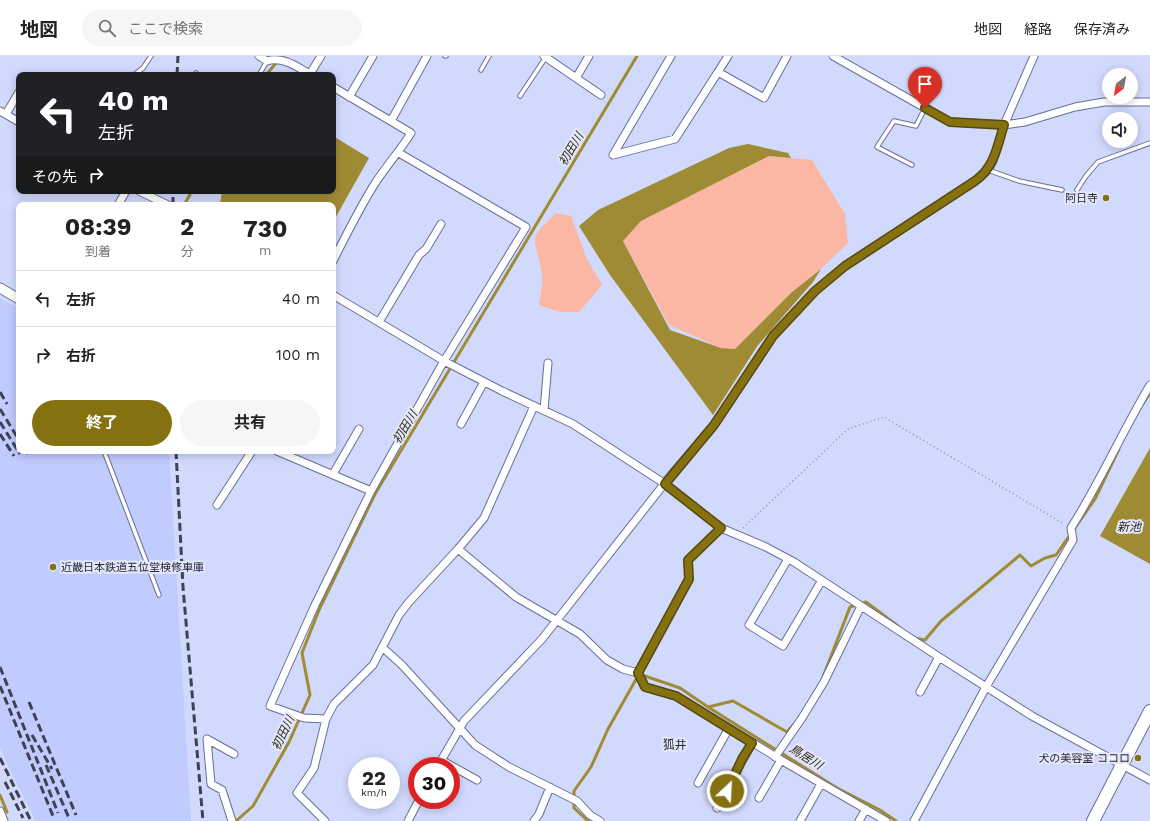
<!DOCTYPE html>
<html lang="ja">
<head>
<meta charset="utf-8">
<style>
	body { margin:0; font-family:"Work Sans","Noto Sans JP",sans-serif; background:#f6f6f6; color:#222; height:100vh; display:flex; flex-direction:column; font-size:15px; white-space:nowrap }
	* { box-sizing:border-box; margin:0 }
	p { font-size:13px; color:#767676 }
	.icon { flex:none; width:22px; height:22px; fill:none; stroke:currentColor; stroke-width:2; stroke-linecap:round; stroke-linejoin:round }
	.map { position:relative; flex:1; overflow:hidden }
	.drawer { position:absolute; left:16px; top:146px; width:320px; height:252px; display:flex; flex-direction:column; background:#fff; border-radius:8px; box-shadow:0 2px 10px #0003 }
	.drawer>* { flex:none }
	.guide { position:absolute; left:16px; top:16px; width:320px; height:122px; border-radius:8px; box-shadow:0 2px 10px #0003; background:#202124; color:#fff; overflow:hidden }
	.needle { width:26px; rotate:211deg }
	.controls { position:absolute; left:1102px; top:12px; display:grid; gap:8px }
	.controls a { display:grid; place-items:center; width:36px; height:36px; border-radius:50%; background:#fff; box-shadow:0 2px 10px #0003; font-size:20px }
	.speed { position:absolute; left:348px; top:701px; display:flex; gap:8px; font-size:20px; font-weight:700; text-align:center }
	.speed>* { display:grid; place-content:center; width:52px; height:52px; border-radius:50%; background:#fff; box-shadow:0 2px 10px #0003; line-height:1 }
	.speed small { font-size:10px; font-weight:400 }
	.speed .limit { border:6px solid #d22; background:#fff; color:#111 }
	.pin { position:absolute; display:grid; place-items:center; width:34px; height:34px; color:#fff; margin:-41px -17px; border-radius:50% 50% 50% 0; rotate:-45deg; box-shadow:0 0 4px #0007 }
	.pin .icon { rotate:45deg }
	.me { position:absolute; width:44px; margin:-22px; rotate:25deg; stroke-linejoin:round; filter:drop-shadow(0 0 3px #0008) }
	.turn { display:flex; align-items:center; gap:14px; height:84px; padding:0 16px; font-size:18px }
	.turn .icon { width:52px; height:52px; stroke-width:2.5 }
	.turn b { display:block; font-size:28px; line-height:34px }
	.then { display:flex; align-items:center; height:38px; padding:0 16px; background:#0003; gap:8px; font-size:15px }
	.eta { display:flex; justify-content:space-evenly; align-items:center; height:68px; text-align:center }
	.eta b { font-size:24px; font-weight:700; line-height:28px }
	.cta { display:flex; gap:8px; margin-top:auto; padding:8px 16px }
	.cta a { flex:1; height:46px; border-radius:24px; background:#867111; color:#fff; font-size:16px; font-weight:700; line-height:46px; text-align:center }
	.cta a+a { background:#f6f6f6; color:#222 }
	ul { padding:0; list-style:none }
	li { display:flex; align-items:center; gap:12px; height:56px; padding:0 16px; border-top:1px solid #e0e0e0 }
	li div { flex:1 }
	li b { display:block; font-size:15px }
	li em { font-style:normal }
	header { display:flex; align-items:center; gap:24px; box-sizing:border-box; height:56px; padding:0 20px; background:#fff; border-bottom:1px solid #e0e0e0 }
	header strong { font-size:19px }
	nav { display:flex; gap:22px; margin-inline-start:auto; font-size:14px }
	.search { width:280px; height:36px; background:#f6f6f6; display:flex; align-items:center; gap:10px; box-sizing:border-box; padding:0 14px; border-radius:22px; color:#767676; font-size:15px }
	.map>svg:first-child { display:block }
</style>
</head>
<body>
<header>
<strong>地図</strong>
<div class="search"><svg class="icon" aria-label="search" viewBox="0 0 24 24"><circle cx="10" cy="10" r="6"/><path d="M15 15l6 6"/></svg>ここで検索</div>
<nav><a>地図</a><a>経路</a><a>保存済み</a></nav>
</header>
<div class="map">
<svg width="1150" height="765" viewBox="0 0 1150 765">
	<rect width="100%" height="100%" fill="#d1d9fd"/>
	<path fill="#c0cbfe" d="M0,242l19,11v142h150l22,370h-155l-25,-49 -11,-26z"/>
	<path fill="#fcb7a4" d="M769,100l43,4 33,54 3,29 -24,23 -32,26 -57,57 -14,-1 -52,-23 -46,-84 18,-20z
		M556,157l15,3 16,43 15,26 -23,27h-19l-21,-7c1,-9 4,-20 3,-29 -4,-37 -19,-33 14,-63z"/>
	<path fill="#a08b35" d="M333,80l36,22 -36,64v-17l-113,-1 2,-13h111z
		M748,88l40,9 3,5 -22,-2 -128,65 -18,20 47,89 51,18 14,1 57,-57 29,-23 -8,13 -55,63 -45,70 -103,-140 -31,-49 19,-16 131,-62z
		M1150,392v116l-50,-28z"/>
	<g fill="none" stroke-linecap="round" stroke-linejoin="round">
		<path stroke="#a08b35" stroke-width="3" d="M266,19l16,-19
			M184,149l8,-14
			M1140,352l10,-15
			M914,582l11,2 16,-19 79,-66 11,11 14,-8 11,-3 39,-56 24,-50
			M823,621l27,-70 16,-5 32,24
			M708,651l129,81 43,22 16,11
			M0,739l7,17
			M236,765l17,-15 36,-64 21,-47 -8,-42 17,-43 56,-116 262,-438
			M588,765l-14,-13v-17l17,-24 17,-38 31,-55 41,14 28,19 25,-6 54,31 7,-8"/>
		<defs>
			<path id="service" d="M445,0h1
				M481,14l8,-14
				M196,17l3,2
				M134,19l9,-7 8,-12
				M259,19l8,-14
				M520,40l26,-39
				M912,109l-35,-18 17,-26 22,5 9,-18
				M988,114l31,11 43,9
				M1077,134l9,-14 12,-14 52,-19
				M104,395l55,144"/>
			<path id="minor" d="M259,0l8,5c16,-5 30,6 43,13
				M544,0l57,39
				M833,0l117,66 54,3 21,-3 50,-15 29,-5h46
				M718,16l10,-16
				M312,19l-2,-1 11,-18
				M576,22l13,-22
				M333,31l78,46c-11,18 -25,33 -37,52 -15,24 -28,50 -41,76
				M349,41l24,-41
				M0,55l19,11
				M6,58l13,-22
				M391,65l36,-65
				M613,99l62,-16 43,-67 46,26 23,-42
				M613,99l58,-99
				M139,135l29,14
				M118,149l8,-14
				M333,239l111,66 58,30 71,33 92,60 56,44 45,19 28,15 145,95 93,59 118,64
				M379,266l40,-67 7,-6 15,-25
				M544,354l4,-47
				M461,368l23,-42
				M277,395l94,40
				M333,418l26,-45
				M217,449l35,-54
				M458,493l58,48 64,37 27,26 16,9 15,4 51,-94 -1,-19 33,-32
				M788,503l-39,66 34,21 39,-66
				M383,592l18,16 74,81 34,22 68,34 13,14 10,6
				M638,617l7,14 31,9 14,8 91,56 105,61
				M920,636l19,-35
				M326,663l-22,-1 -34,-12 45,-101 56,-114 73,-130 82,-134 -127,-74
				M775,701l27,-39 22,-36 37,-76
				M441,704l36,20
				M438,710l26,-45 78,-82 130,-165 42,-49 59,-89 42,-45 30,-25 130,-85 13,-11 5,-9 11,-36 30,-69
				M698,727l31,-55
				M759,742l22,-38
				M717,752l35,-65
				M0,755l4,10
				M232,765l-10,-31 -11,-6 -4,-45 27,15
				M325,765l-28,-28 17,-25 12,-49 8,-15 39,-39 26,-50 10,-13 49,-53 26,-31 50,-112
				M408,765l11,-21
				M534,765l5,-7 11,-27
				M800,765l21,-37
				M859,765l7,-12
				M914,765l72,-134 87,-147 -2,-12c29,-46 51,-96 79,-143"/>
			<path id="tertiary" d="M0,232l19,11"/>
			<path id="trunk" d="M1093,765l57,-110"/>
		</defs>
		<use href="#service" stroke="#676f97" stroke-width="5.5"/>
		<use href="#minor" stroke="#676f97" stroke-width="9"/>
		<use href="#tertiary" stroke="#676f97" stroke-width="11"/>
		<use href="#trunk" stroke="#676f97" stroke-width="14"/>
		<path stroke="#898faa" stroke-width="1.5" stroke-dasharray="1 3" stroke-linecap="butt" d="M743,472l105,-99 36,-12 180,107"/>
		<use href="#service" stroke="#fff" stroke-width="3.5"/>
		<use href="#minor" stroke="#fff" stroke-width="7"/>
		<use href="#tertiary" stroke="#fff" stroke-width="9"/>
		<use href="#trunk" stroke="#fff" stroke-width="12"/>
		<path stroke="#3d4255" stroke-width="3" stroke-dasharray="8 4" stroke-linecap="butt" d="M177,19l1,-19
			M173,149v-14
			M0,336l7,12
			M0,353l19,31
			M0,366l20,32
			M0,378l14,22
			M26,395l2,3
			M176,395l7,136 20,234
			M0,611l58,146
			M0,630l53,130
			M29,646l47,113
			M32,679l20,34
			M0,702l31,63
			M46,709l23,53
			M5,726l18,36"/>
	</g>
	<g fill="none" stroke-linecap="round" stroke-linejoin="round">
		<defs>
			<path id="route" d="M727,735l15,-32 10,-16 -76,-47 -31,-9 -7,-14 51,-94 -1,-19 33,-32 -56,-44 49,-59 59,-89 42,-45 30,-25 130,-85c20,-14 22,-35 29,-56l-54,-3 -25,-14"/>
		</defs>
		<use href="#route" stroke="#57490b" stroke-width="10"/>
		<use href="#route" stroke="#867111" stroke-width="7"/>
	</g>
	<g fill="#867111" stroke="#e3e7f9" stroke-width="1.5">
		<circle cx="1106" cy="142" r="4"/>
		<circle cx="53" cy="511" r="4"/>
		<circle cx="1138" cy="702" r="4"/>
	</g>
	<g text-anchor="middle" stroke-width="4" stroke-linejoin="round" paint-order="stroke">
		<g font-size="11" fill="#262a3a" stroke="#e3e7f9" text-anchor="end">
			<text x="1098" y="146">阿日寺</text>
			<text x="61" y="515" text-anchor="start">近畿日本鉄道五位堂検修車庫</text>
			<text x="1130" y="706">犬の美容室 ココロ</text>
		</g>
		<g font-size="12" font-style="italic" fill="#2f2a17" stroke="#e3e7f9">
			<text transform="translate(571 93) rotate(-59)" y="4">初田川</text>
			<text transform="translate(405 371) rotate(-59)" y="4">初田川</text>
			<text x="1129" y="475">新池</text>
			<text transform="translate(283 677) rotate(-64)" y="4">初田川</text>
			<text transform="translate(806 701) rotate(32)" y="4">鳥居川</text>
		</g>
		<g font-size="12" fill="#262a3a" stroke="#e3e7f9">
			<text x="675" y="693">狐井</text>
		</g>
	</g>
</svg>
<div class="controls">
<a><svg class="needle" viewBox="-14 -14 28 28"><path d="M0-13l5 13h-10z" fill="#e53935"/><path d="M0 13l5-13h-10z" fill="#767676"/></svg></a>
<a><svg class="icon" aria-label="sound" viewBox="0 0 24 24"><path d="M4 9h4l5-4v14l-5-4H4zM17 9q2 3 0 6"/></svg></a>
</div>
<div class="speed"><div>22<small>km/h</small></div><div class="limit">30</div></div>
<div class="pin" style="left:925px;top:52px;background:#d93025"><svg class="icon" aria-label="arrive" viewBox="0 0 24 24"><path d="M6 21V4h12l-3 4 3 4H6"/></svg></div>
<svg class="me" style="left:727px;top:735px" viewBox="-20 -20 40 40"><circle r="17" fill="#867111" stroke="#fff" stroke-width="3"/><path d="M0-11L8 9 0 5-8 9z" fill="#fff"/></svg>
<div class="guide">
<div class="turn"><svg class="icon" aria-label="left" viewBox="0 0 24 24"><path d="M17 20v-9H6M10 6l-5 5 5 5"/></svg><div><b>40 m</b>左折</div></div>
<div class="then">その先<svg class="icon" aria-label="right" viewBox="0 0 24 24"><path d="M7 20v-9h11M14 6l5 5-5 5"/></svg></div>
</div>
<section class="drawer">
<div class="eta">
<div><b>08:39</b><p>到着</p></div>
<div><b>2</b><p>分</p></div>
<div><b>730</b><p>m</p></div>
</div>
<ul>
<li><svg class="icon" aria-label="left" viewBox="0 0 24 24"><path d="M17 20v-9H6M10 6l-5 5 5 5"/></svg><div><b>左折</b></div><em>40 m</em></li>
<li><svg class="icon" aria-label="right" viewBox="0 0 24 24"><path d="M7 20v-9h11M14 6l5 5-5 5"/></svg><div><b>右折</b></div><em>100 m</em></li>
</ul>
<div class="cta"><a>終了</a><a>共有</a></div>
</section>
</div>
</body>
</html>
